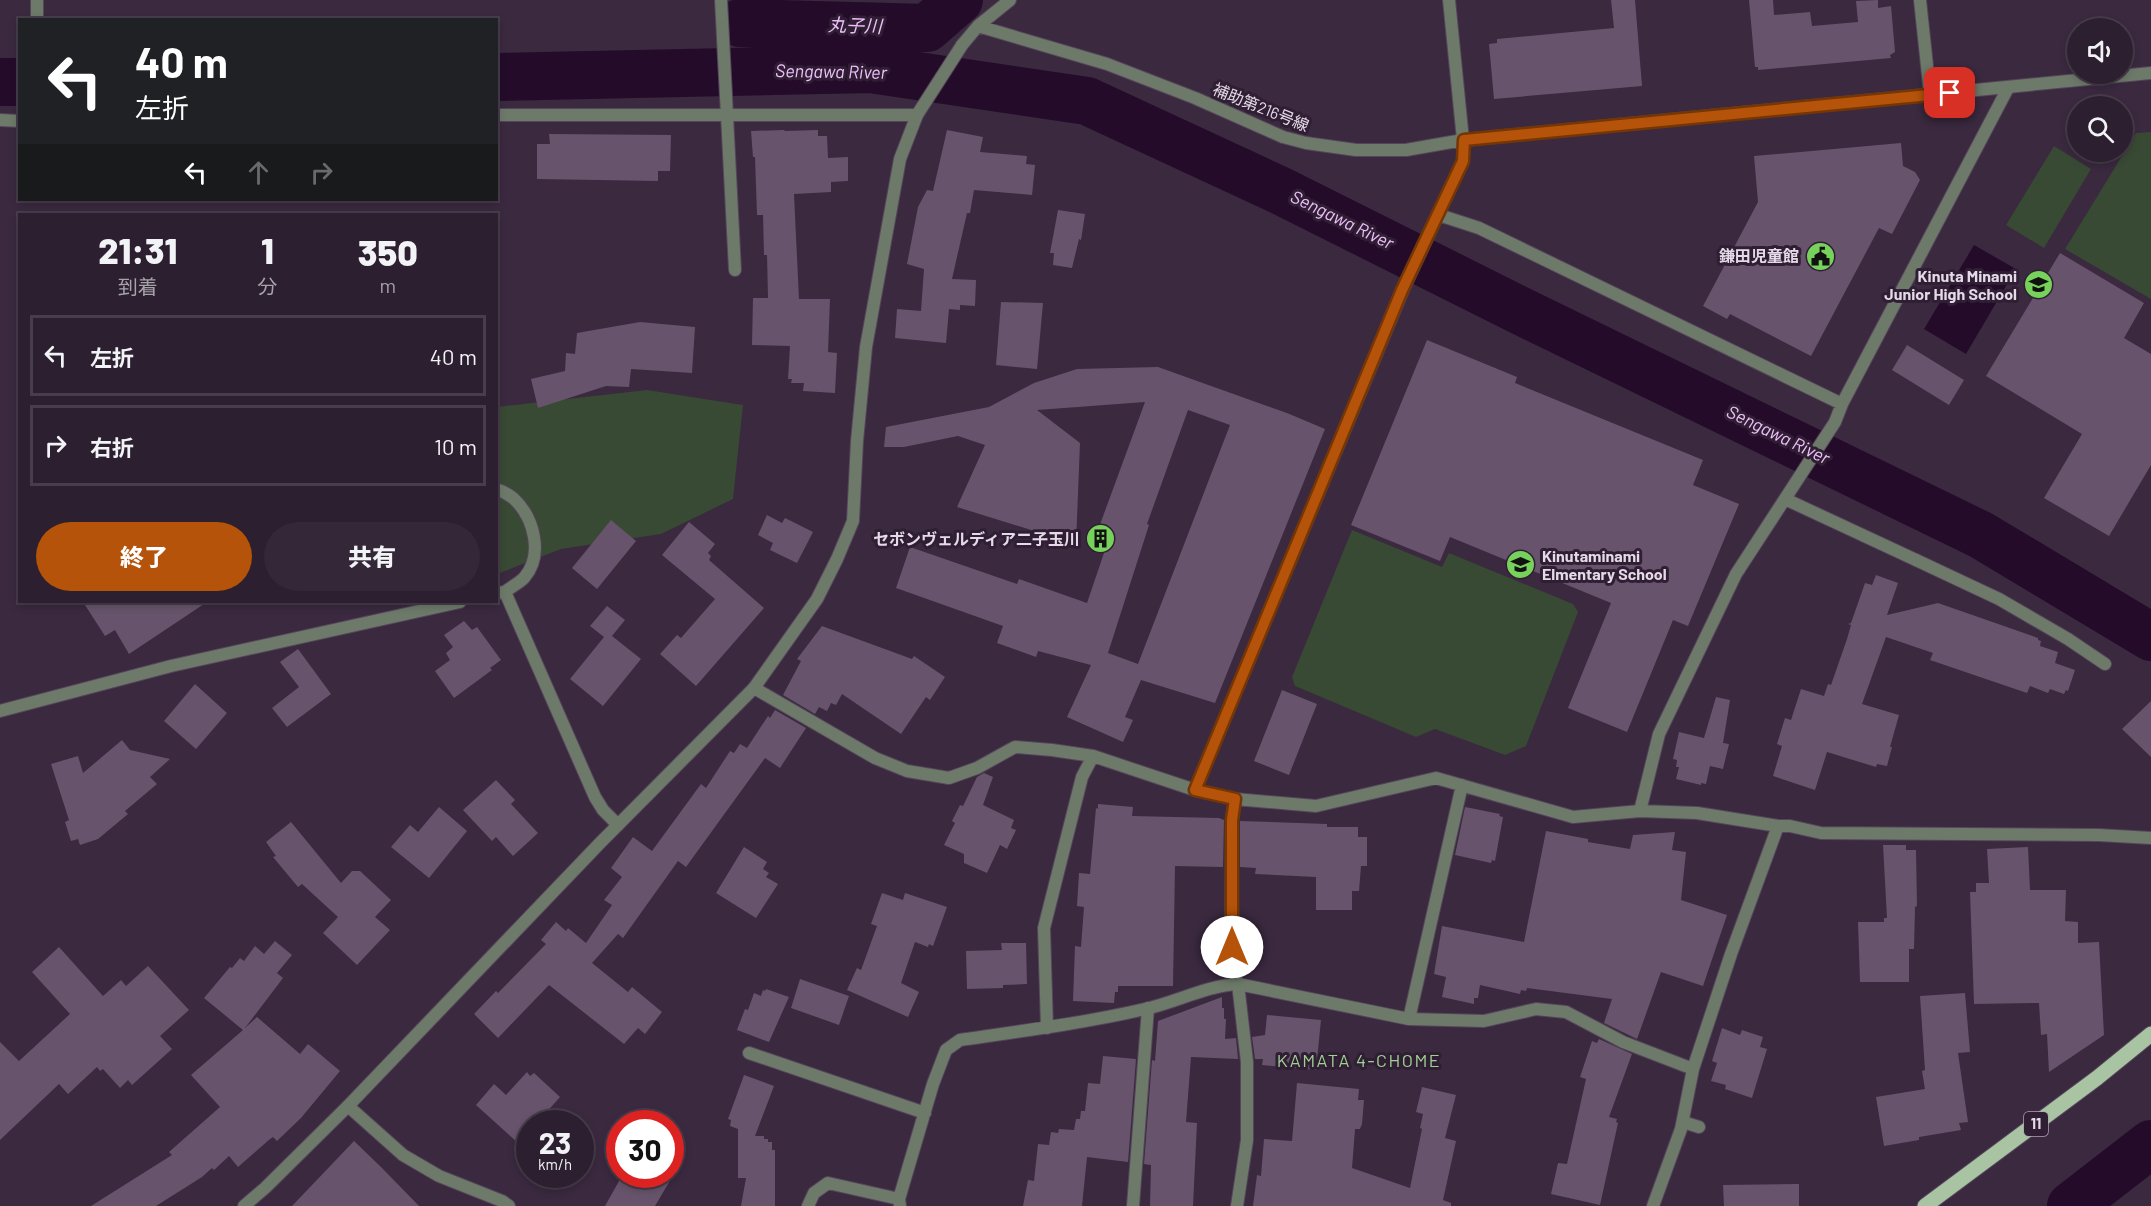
<!DOCTYPE html>
<html lang="ja">
<head>
<meta charset="utf-8">
<style>
	body { margin:0; font-family:Barlow,"Noto Sans JP",sans-serif; background:#342737; color:#f1f3f6; height:100vh; display:flex; flex-direction:column; font-size:22px; white-space:nowrap }
	* { box-sizing:border-box; margin:0 }
	p { font-size:20px; color:#a6a2aa }
	.icon { flex:none; width:33px; height:33px; fill:none; stroke:currentColor; stroke-width:2; stroke-linecap:round; stroke-linejoin:round }
	.map { position:relative; flex:1; overflow:hidden }
	.side { position:absolute; left:18px; top:213px; width:480px; height:390px; display:flex; flex-direction:column; background:#2c1f2f; border-radius:0px; box-shadow:0 3px 9px #0003,0 0 0 2px #483d4b }
	.side>* { flex:none }
	.hud { position:absolute; left:18px; top:18px; width:480px; height:183px; border-radius:0px; box-shadow:0 3px 9px #0003,0 0 0 2px #483d4b; background:#202124; color:#fff; overflow:hidden }
	.buttons { position:absolute; left:2067px; top:18px; display:grid; gap:12px }
	.buttons a { display:grid; place-items:center; width:66px; height:66px; border-radius:50%; background:#2c1f2f; box-shadow:0 3px 9px #0003,0 0 0 2px #483d4b; font-size:30px }
	.speed { position:absolute; left:516px; top:1110px; display:flex; gap:12px; font-size:30px; font-weight:700; text-align:center }
	.speed>* { display:grid; place-content:center; width:78px; height:78px; border-radius:50%; background:#2c1f2f; box-shadow:0 3px 9px #0003,0 0 0 2px #483d4b; line-height:1 }
	.speed small { font-size:15px; font-weight:400 }
	.speed .limit { border:9px solid #d22; background:#fff; color:#111 }
	.pin { position:absolute; display:grid; place-items:center; width:51px; height:51px; color:#fff; margin:-26px; border-radius:12px; box-shadow:0 3px 9px #0006 }
	.me { position:absolute; width:66px; margin:-33px; rotate:0deg; stroke-linejoin:round; filter:drop-shadow(0 0 4px #0008) }
	.turn { display:flex; align-items:center; gap:21px; height:126px; padding:0 18px; font-size:27px }
	.turn .icon { width:78px; height:78px; stroke-width:2.5 }
	.turn b { display:block; font-size:42px; line-height:51px }
	.lanes { display:flex; align-items:center; height:57px; padding:0 18px; background:#0003; justify-content:center; gap:30px; direction:ltr }
	.lanes .off { opacity:.35 }
	.eta { display:flex; justify-content:space-evenly; align-items:center; height:102px; text-align:center }
	.eta b { font-size:36px; font-weight:800; line-height:42px }
	.primary-button { display:flex; gap:12px; margin-top:auto; padding:12px 18px }
	.primary-button a { flex:1; height:69px; border-radius:36px; background:#b45309; color:#fff; font-size:24px; font-weight:800; line-height:69px; text-align:center }
	.primary-button a+a { background:#342737; color:#f1f3f6 }
	ul { padding:0; list-style:none }
	li { display:flex; align-items:center; gap:18px; height:81px; margin:0 12px 9px; padding:0 6px; border:3px solid #483d4b; border-radius:0px }
	li div { flex:1 }
	li b { display:block; font-size:22px }
	li em { font-style:normal }
	.map>svg:first-child { display:block }
</style>
</head>
<body>
<div class="map">
<svg width="2151" height="1206" viewBox="0 0 2151 1206">
	<rect width="100%" height="100%" fill="#3a293f"/>
	<path fill="#384934" d="M2151,132v167l-86,-50 71,-116z
		M2054,146l37,23 -47,79 -38,-23z
		M647,390l96,15 -10,94 -72,35 -100,15 -64,25 -1,-167z
		M1352,530l90,37 7,-14 124,51 5,8 -52,134 -21,9 -70,-26 -19,8 -121,-51 -3,-9z"/>
	<path fill="#240b2a" d="M1974,245l42,24 -50,85 -42,-25z"/>
	<g fill="none" stroke-linecap="round" stroke-linejoin="round">
		<path stroke="#240b2a" stroke-width="48" d="M740,23l187,5 32,-28
			M496,77l374,-8 217,32 192,89 246,123 456,222 170,102
			M0,82h20
			M2071,1206l80,-62"/>
	</g>
	<path fill="#67546c" fill-rule="evenodd" d="M1611,0h24l7,86 -148,13 -5,-55 8,-1v-4l117,-11z
		M1749,0h24l1,15 36,-3 2,14 46,-4 -2,-21 22,-1v8l13,-2 4,46 -5,3 1,3 -133,12v-3h-3z
		M784,130l1,1 33,-1v6h9l1,22 20,-1v24l-17,1v10l-37,2 5,105h31l-2,53 9,1 -2,40 -32,-2 1,-8h-13l1,-4h-4l2,-33 -38,-1 1,-47h15l-1,-43h-3l-1,-40h-6l-2,-58h-2l-2,-26z
		M947,130l36,7 -3,15 47,4 -1,8 9,1 -3,30 -58,-5 -4,23h-3l-15,66 24,1 -1,26 -15,-1v5l-11,-1 -3,34 -51,-5 2,-29 24,2 3,-42 -17,-5 11,-57 9,-17 6,1z
		M549,134l122,1 -1,36h-12v10l-121,-2v-35h13z
		M1901,143l2,23 12,6 5,8 -28,54 -13,-6 -68,128 -81,-42 -3,5 -24,-13 55,-104 -4,-46z
		M1058,210l27,4 -4,26 -2,-1 -7,29 -19,-3 1,-12h-4z
		M2060,253l84,50 -20,35 27,16v111l-42,71 -65,-38 38,-64 -96,-58z
		M1001,302l42,1 -6,66 -41,-4z
		M640,322l55,5 -3,46 -61,-4 -2,18 -23,-1 -68,22 -7,-29 34,-8 1,-18 9,1 2,-21z
		M1427,340l90,37 -2,6 188,77 -10,25 46,19 -51,122 -15,-6 -46,112 -59,-24 43,-105 -161,-66 -10,24 -89,-36z
		M1907,345l57,35 -15,25 -57,-35z
		M1158,367l129,46 38,16 -110,274 -74,-23 -16,37 8,3 -10,22 -56,-25 24,-52 -53,-14 -2,6 -39,-14 6,-17 -107,-38 14,-41 107,37 2,-5 68,24 17,-50 -13,-4 54,-147 -108,8 43,33 -4,101 -119,-37 28,-62 -27,-9 -54,11h-20l2,-20 103,-20 45,-24 43,-14zM1188,410l42,15 -92,239 -30,-11 41,-128 -2,-1z
		M767,515l15,8 3,-5 28,14 -16,31 -27,-13 3,-7 -15,-8z
		M611,520l25,21 -39,48 -25,-21z
		M689,522l26,22 -7,9 3,3 -2,4 55,48 -68,78 -36,-32 17,-19 4,3 34,-39 -53,-44z
		M1876,575l22,8 -11,32 51,-12 100,35v2l3,1 -1,5 18,6 -3,11 20,7 -7,21 -2,-1 -2,4 -14,-5 -2,4 -18,-7 -3,7 -97,-33 3,-7 -47,-16 -24,67 37,11 -9,32h2l-5,19 -10,-2 -1,3 -49,-15 -12,38 -42,-14 9,-30 -5,-2 8,-26 6,2 10,-31 23,7 4,-12 3,1 16,-46 4,-14 -3,-1 3,-1 14,-40 7,2z
		M83,602h124l-78,52 -14,-24 -10,6z
		M607,606l18,14 -13,16 29,23 -38,47 -33,-27 34,-42 -14,-11z
		M464,621l8,9 5,-3 24,33 -11,8 2,2 -38,28 -19,-27 15,-11 -4,-7 7,-6 -9,-12z
		M822,626l90,33 2,-3 31,21 -15,23 -4,-3 -25,37 -59,-40 -6,11 -5,-2 -4,8 -8,-4 -4,7 -32,-19 18,-34 -4,-2z
		M298,649l33,45 -44,33 -15,-19 27,-21 -19,-25z
		M195,684l32,29 -31,36 -32,-28z
		M1282,690l35,14 -28,71 -35,-14z
		M1716,697l14,3 -7,43 6,1 -6,25 -13,-3 -4,18 -5,-1v2l-25,-6 3,-12h-3l1,-7 -4,-1 6,-27 25,6z
		M2151,701v56l-29,-28z
		M775,710l31,18 -26,40 -15,-10 -79,109 -8,-6 -55,77 -5,-4 -26,29 36,29 4,-5 30,25 -17,22 -7,-6 -14,16 -75,-59 -51,53 -24,-24 22,-23 2,2 48,-49 -5,-4 15,-18 10,9 2,-3 18,15 26,-38 -8,-5 18,-23 -11,-9 22,-31 19,14 49,-67 5,4 24,-37 4,2 6,-9 7,4 21,-32 2,2z
		M122,740l8,10 40,9 -20,18 7,7 -32,27 3,3 -30,25 -18,6 -2,-6 -7,2 -6,-19 4,-2 -18,-56 27,-8 5,17z
		M984,773l9,4 -10,28 31,15 -3,8 5,2 -9,19 -7,-4 -13,28 -23,-10v-9l-20,-9 11,-22 -3,-2 8,-16 3,1 14,-29z
		M496,780l19,20 -4,4 27,29 -25,23 -17,-19 -4,4 -29,-31z
		M1098,804l35,3 -1,9 87,2 5,2 -1,47 -48,-1 -2,120h-55v6h-3l-1,11 -41,-2 2,-55 6,1 3,-40 -7,-1 2,-33 11,1 6,-66 2,1z
		M439,807l28,24 -38,47 -38,-31 19,-22 8,7z
		M1465,807l35,7 -1,2 4,1 -8,44 -3,-1 -1,3 -36,-8z
		M1240,821l87,3v3h31v10h9v29h-6l-2,25h-7v19h-36v-33l-61,-3 1,-6 -16,-1z
		M291,822l50,61 11,-12h8l31,29 -16,17 15,13 -33,35 -34,-32 15,-16 -36,-33 -4,3 -25,-30 3,-1 -10,-14z
		M1546,831l42,8v3l42,7 3,-14 42,-3 -3,18 14,2 -5,48 46,15 -24,71 -42,-14 -24,67 -33,-16 8,-24 -85,-11 -1,3 -5,-1 -1,4 -40,-9 -2,13h-4v6l-32,-7 4,-20 -12,-3 8,-48 82,16z
		M1883,845h23v5h10l1,56 -2,1 -1,42h-5v33h-49l-2,-60h26v-4h3z
		M744,847l23,15 -4,7 6,4 -3,4 12,7 -22,34 -40,-25z
		M2028,847l2,43h36l-1,31 13,1v21l21,-1 5,93 -55,37 -2,-38 -6,1 -2,-32 -65,1 -4,-112h6v-9h13l-2,-34z
		M882,893l21,7 2,-7 42,14 -14,39 -4,-2 -1,3 -13,-5 -14,41 18,9 -11,25 -61,-27 10,-22 4,2 16,-44 -6,-2z
		M275,941l17,14 -15,18 6,5 -38,50 12,-11 43,37 8,-10 32,27 -39,47 -24,23 -4,-4 -3,2 -32,28 -9,-11 -15,14 -2,-2 -10,9 -46,29h-65l81,-51 -3,-3 51,-45 -29,-32 52,-45 -39,-32 26,-31 2,1 8,-10 4,3 11,-15 9,8z
		M1001,943h25l1,41 -24,1v3l-36,1 -1,-38 36,-1z
		M59,947l44,49 18,-16 5,6 22,-20 41,44 -29,26 12,13 -40,36 -4,-5 -8,8 -17,-19 -3,2 -3,-4 -29,27 -9,-10 -59,56v-98l19,19 51,-47 -38,-42z
		M800,979l49,17 -10,29 -48,-17z
		M766,989l23,8 -20,45 -32,-12 8,-21 3,1 6,-17 7,3 2,-6 2,1z
		M1965,993l5,59 -12,1 10,69 -9,1 2,7 -42,7v3l-35,6 -8,-49 49,-8 -3,-18 3,-1 -5,-74z
		M1222,997v11h2v11h2l-1,20 11,-1 2,21 -47,-2 -5,65 11,1 -4,83h-43l1,-41 -7,-1 8,-104 3,1 3,-40z
		M1267,1015l54,5 -5,50 -54,-5 1,-6h-8l-3,-22 13,-2z
		M1722,1028l18,7 2,-5 21,7 -3,10 7,2 -15,49 -27,-9 1,-4 -15,-4 6,-18 -5,-2z
		M1599,1039l33,15 -23,63 8,2 -1,3 2,1 -18,82 -49,-11 7,-31 9,1 19,-85 -6,-2 12,-36 5,2z
		M1103,1056l33,3 -8,103 -41,-5 -5,49h-59l5,-26 6,1 4,-37 11,1 2,-13 7,1 1,-4 15,1 2,-11h4l1,-8h4l3,-28 12,1z
		M527,1072l3,4 4,-3 26,24 -24,27h-6v6l-12,13 -42,-38 18,-21 12,11z
		M744,1075l30,11 -19,50h9v3h4v3h4v8h3v56h-34l5,-28h-8v-49l-8,-3 1,-6 -3,-1z
		M1297,1083l62,6 -1,11h6l-2,24 -2,5h-5l-3,39 58,20 12,-59 -2,-1 3,-14 -7,-2 6,-25 34,8 -11,43 11,3 -13,59 8,3v3h-198l4,-31 4,1 3,-37 28,2z
		M354,1141l27,26 38,39h-127z
		M623,1174h51l-19,32h-50z
		M1799,1184v22h-75l-1,-21z"/>
	<g fill="none" stroke-linecap="round" stroke-linejoin="round">
		<defs>
			<path id="service" d="M496,489c6,2 12,5 17,9 21,19 31,57 11,80 -5,5 -13,9 -19,14
				M1916,560l83,39 69,40 37,25
				M1683,1122l16,5
				M1133,1206l15,-198
				M1237,1206l10,-66v-78l-9,-78"/>
			<path id="minor" d="M721,0l14,270
				M1920,0l10,94
				M37,20v-20
				M978,26l129,38 88,34 88,39 23,6 50,7h50l57,-10
				M962,45l16,-19 32,-26
				M496,115h421
				M0,120l20,1
				M1439,215l40,13 363,176
				M1785,499l131,61
				M496,593l9,-1 90,205 8,13 15,15
				M754,688l121,70 32,13 42,7 28,-10 38,-21 37,3 41,6 102,34 40,9 81,7 120,-28 137,39 67,-6 57,2 81,13h12l31,7 278,2 52,3
				M0,711l171,-45 289,-64
				M1195,790l208,-500 60,-129v-21l-14,-140
				M1235,799l-3,21 -1,148 7,16
				M1640,811l19,-77 77,-160 99,-152 7,-18 166,-316
				M1409,1019l53,-234
				M1047,1028l-3,-100 38,-151 11,-21
				M749,1053l176,60
				M348,1106l55,49 36,21 63,25 7,5
				M808,1206l6,-13 14,-10 71,16
				M900,1206l-1,-7 34,-115 13,-34 14,-10c62,-9 124,-17 185,-31 32,-7 60,-23 93,-25l171,35 75,2 52,-12 30,3 57,30 70,27
				M1653,1206l28,-77 12,-60 38,-115 47,-128"/>
			<path id="tertiary" d="M1463,140l688,-67
				M244,1206l21,-18 83,-82 252,-263 154,-155 63,-89 20,-40 16,-38 4,-80 9,-94 34,-188 17,-44 45,-70"/>
			<path id="primary" d="M1925,1206l172,-128 54,-44"/>
		</defs>
		<use href="#service" stroke="#55455a" stroke-width="14"/>
		<use href="#minor" stroke="#55455a" stroke-width="14"/>
		<use href="#tertiary" stroke="#55455a" stroke-width="14"/>
		<use href="#primary" stroke="#55455a" stroke-width="17"/>
		<use href="#service" stroke="#6d7a6a" stroke-width="12"/>
		<use href="#minor" stroke="#6d7a6a" stroke-width="12"/>
		<use href="#tertiary" stroke="#6d7a6a" stroke-width="12"/>
		<use href="#primary" stroke="#a9c4a2" stroke-width="15"/>
	</g>
	<g fill="none" stroke-linecap="round" stroke-linejoin="round">
		<defs>
			<path id="route" d="M1232,947v-127l3,-21 -40,-9 207,-500 61,-129 1,-21 486,-47"/>
		</defs>
		<use href="#route" stroke="#753606" stroke-width="15"/>
		<use href="#route" stroke="#b45309" stroke-width="10"/>
	</g>
	<defs>
		<symbol id="civic-disc" viewBox="-11 -11 22 22"><circle r="9.5" fill="#76d25a" stroke="#301f34"/><path d="M-.6-6.5H3V-4.5H.6V-3L4-1V1h2V6H-6V1h2V-1L-.6-3ZM-1.2 2.5V6h2.4V2.5Z" fill="#111"/></symbol>
		<symbol id="school-disc" viewBox="-11 -11 22 22"><circle r="9.5" fill="#76d25a" stroke="#301f34"/><path d="M0-5L7-2L0 1L-7-2ZM-4 1L0 2.5L4 1V4Q0 6-4 4Z" fill="#111"/></symbol>
		<symbol id="building-disc" viewBox="-11 -11 22 22"><circle r="9.5" fill="#76d25a" stroke="#301f34"/><path d="M-4-6H4V6H1V3H-1V6H-4ZM-2.5-4.3h1.7v1.8h-1.7ZM.8-4.3h1.7v1.8H.8ZM-2.5-1h1.7V.8h-1.7ZM.8-1h1.7V.8H.8Z" fill="#111"/></symbol>
	</defs>
	<g fill-rule="evenodd">
		<use href="#civic-disc" x="1804" y="240" width="33" height="33"/>
		<use href="#school-disc" x="2022" y="268" width="33" height="33"/>
		<use href="#building-disc" x="1084" y="522" width="33" height="33"/>
		<use href="#school-disc" x="1504" y="548" width="33" height="33"/>
	</g>
	<g text-anchor="middle" stroke-width="6" stroke-linejoin="round" paint-order="stroke">
		<rect fill="#301f34" stroke="#afa2b2" stroke-width="1.5" x="2024" y="1112" width="24" height="24" rx="4.5"/>
		<g font-size="15" font-weight="bold" fill="#e5dae8">
			<text x="2036" y="1129">11</text>
		</g>
		<g font-size="16" fill="#e5dae8" stroke="#301f34">
			<text transform="translate(1261 107) rotate(22)" y="6">補助第216号線</text>
		</g>
		<g font-size="16" font-weight="bold" fill="#e5dae8" stroke="#301f34" text-anchor="end">
			<text x="1799" y="262">鎌田児童館</text>
			<text x="2017" y="282">Kinuta Minami<tspan x="2017" dy="18">Junior High School</tspan></text>
			<text x="1080" y="545">セボンヴェルディア二子玉川</text>
			<text x="1542" y="562" text-anchor="start">Kinutaminami<tspan x="1542" dy="18">Elmentary School</tspan></text>
		</g>
		<g font-size="18" font-style="italic" fill="#efc0fc" stroke="#301f34">
			<text transform="translate(855 26) rotate(2)" y="6">丸子川</text>
			<text transform="translate(831 72) rotate(1)" y="6">Sengawa River</text>
			<text transform="translate(1342 220) rotate(26)" y="6">Sengawa River</text>
			<text transform="translate(1778 435) rotate(26)" y="6">Sengawa River</text>
		</g>
		<g font-size="18" letter-spacing="1.5" fill="#a0d192" stroke="#301f34">
			<text x="1359" y="1067">KAMATA 4-CHOME</text>
		</g>
	</g>
</svg>
<div class="buttons">
<a><svg class="icon" aria-label="sound" viewBox="0 0 24 24"><path d="M4 9h4l5-4v14l-5-4H4zM17 9q2 3 0 6"/></svg></a>
<a><svg class="icon" aria-label="search" viewBox="0 0 24 24"><circle cx="10" cy="10" r="6"/><path d="M15 15l6 6"/></svg></a>
</div>
<div class="speed"><div>23<small>km/h</small></div><div class="limit">30</div></div>
<div class="pin" style="left:1950px;top:93px;background:#d93025"><svg class="icon" aria-label="arrive" viewBox="0 0 24 24"><path d="M6 21V4h12l-3 4 3 4H6"/></svg></div>
<svg class="me" style="left:1232px;top:947px" viewBox="-20 -20 40 40"><circle r="19" fill="#fff"/><path d="M0-13L10 11 0 6-10 11z" fill="#b45309"/></svg>
<div class="hud">
<div class="turn"><svg class="icon" aria-label="left" viewBox="0 0 24 24"><path d="M17 20v-9H6M10 6l-5 5 5 5"/></svg><div><b>40 m</b>左折</div></div>
<div class="lanes"><svg class="icon" aria-label="left" viewBox="0 0 24 24"><path d="M17 20v-9H6M10 6l-5 5 5 5"/></svg><svg class="icon off" aria-label="ahead" viewBox="0 0 24 24"><path d="M12 20V5M6 11l6-6 6 6"/></svg><svg class="icon off" aria-label="right" viewBox="0 0 24 24"><path d="M7 20v-9h11M14 6l5 5-5 5"/></svg></div>
</div>
<section class="side">
<div class="eta">
<div><b>21:31</b><p>到着</p></div>
<div><b>1</b><p>分</p></div>
<div><b>350</b><p>m</p></div>
</div>
<ul>
<li><svg class="icon" aria-label="left" viewBox="0 0 24 24"><path d="M17 20v-9H6M10 6l-5 5 5 5"/></svg><div><b>左折</b></div><em>40 m</em></li>
<li><svg class="icon" aria-label="right" viewBox="0 0 24 24"><path d="M7 20v-9h11M14 6l5 5-5 5"/></svg><div><b>右折</b></div><em>10 m</em></li>
</ul>
<div class="primary-button"><a>終了</a><a>共有</a></div>
</section>
</div>
</body>
</html>
